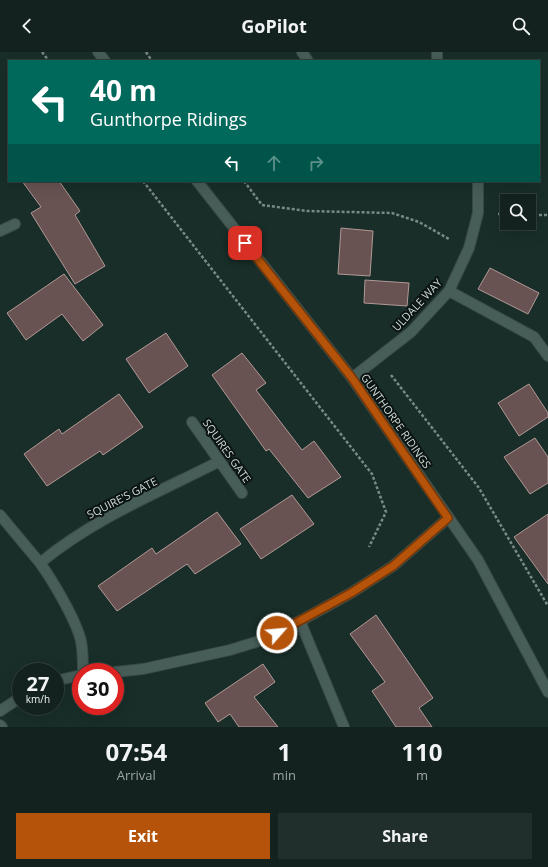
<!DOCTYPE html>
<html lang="en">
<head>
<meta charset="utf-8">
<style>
	body { margin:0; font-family:"Open Sans",sans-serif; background:#202f2c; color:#f1f3f6; height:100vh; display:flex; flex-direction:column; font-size:15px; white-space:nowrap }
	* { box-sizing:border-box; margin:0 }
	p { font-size:13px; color:#9da4a4 }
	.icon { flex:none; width:22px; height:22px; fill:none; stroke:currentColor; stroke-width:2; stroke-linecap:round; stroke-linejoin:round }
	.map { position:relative; height:675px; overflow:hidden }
	.side { display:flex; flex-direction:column; background:#13221f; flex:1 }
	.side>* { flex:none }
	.banner { position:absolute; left:8px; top:8px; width:532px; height:122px; border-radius:0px; box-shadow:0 4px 16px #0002,0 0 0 1px #323f3d; background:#00695c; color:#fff; overflow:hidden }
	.controls { position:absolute; left:500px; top:142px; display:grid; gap:8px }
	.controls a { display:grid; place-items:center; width:36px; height:36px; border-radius:0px; background:#13221f; box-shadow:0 4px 16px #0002,0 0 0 1px #323f3d; font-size:20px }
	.speed { position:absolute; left:12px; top:611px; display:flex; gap:8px; font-size:20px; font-weight:700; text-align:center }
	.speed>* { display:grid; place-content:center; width:52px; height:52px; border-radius:50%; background:#13221f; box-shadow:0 4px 16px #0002,0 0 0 1px #323f3d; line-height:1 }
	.speed small { font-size:10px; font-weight:400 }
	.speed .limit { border:6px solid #d22; background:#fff; color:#111 }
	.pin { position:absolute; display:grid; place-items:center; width:34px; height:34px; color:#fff; margin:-17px; border-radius:8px; box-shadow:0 2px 6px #0006 }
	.me { position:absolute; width:44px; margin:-22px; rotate:63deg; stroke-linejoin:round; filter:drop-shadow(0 0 3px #0008) }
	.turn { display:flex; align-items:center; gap:14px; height:84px; padding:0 16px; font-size:18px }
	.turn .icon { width:52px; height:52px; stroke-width:2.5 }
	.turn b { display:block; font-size:28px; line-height:34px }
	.lanes { display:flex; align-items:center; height:38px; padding:0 16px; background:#0003; justify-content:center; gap:20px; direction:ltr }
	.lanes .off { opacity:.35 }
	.eta { display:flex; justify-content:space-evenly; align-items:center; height:68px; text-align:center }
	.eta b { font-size:24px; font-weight:700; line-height:28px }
	.button { display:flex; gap:8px; margin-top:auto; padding:8px 16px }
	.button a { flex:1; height:46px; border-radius:0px; background:#b45309; color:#fff; font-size:16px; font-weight:700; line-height:46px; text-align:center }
	.button a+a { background:#202f2c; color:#f1f3f6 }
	header { display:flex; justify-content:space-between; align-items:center; height:52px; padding:0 16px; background:#13221f; font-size:18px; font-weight:700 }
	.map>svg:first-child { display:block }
</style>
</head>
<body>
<header><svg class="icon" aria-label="back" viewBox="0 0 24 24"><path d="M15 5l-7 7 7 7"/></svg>GoPilot<svg class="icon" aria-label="search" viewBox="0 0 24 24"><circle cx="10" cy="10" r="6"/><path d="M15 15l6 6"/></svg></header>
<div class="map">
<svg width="548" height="675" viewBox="0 0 548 675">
	<rect width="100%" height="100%" fill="#192e29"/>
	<path fill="#685352" stroke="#b19997" d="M22,129h37l21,30 -5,4 30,51 -30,18 -44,-71 10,-6z
		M341,176l32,3 -3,45 -32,-2z
		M490,216l49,25 -11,21 -50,-25z
		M64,222l39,51 -20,16 -21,-27 -36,26 -19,-27z
		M365,228l44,3 -2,23 -43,-3z
		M166,281l22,33 -39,27 -23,-34z
		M242,301l24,30 -10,7 46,60 12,-9 27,36 -33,21 -39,-49 -3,2 -54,-76z
		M529,332l19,29v4l-29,19 -21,-33z
		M119,342l24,33 -40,28 -3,-4 -53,35 -23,-32 35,-25 3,5z
		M535,386l13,19v26l-18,11 -26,-37z
		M292,443l22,29 -53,35 -21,-30z
		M217,460l24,32 -46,30 -8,-10 -70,47 -19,-25 54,-38 4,6z
		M548,462v70l-34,-47z
		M376,563l57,83 -14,10 13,19h-36l-24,-36 13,-9 -35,-48z
		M263,612l12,18 -21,15 24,30h-39l-9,-13 -12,8 -13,-19z"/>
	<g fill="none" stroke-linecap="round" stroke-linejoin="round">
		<defs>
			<path id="street" d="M302,0l6,9
				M437,9v-9
				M0,179l15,-7
				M449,239l85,46 14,19
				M352,326l59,-46 38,-41 20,-43 9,-35v-32
				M192,370l50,71
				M0,463l40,48
				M83,620c0,-10 0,-21 -2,-31 -5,-21 -28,-60 -41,-78 53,-44 119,-71 180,-102
				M115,620l28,-3 87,-19 26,-8 44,-21
				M55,629l26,-6
				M0,659l21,-14
				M0,673l2,2
				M344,675l-44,-106 51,-28 42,-27 55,-48"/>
			<path id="secondary" d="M98,0l7,9
				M197,129l155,197 126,182 70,132"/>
		</defs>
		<use href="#street" stroke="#384945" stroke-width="12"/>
		<use href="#secondary" stroke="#384945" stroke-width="12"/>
		<path stroke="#798a86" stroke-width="2.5" stroke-dasharray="3 2" stroke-linecap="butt" d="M42,0l7,9
			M146,0l6,9
			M143,129l229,293 14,38 -17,35
			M244,129l18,24 45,6 85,2 27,9 30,17
			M498,162h9
			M529,163h19
			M391,323l88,113 69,118"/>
		<use href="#street" stroke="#475d58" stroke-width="10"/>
		<use href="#secondary" stroke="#475d58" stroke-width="10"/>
	</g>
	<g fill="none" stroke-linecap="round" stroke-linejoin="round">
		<defs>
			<path id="route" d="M245,191l107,135 96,140 -55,48 -42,27 -74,40"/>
		</defs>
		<use href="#route" stroke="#753606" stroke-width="10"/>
		<use href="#route" stroke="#b45309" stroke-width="7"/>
	</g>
	<g text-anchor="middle" stroke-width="4" stroke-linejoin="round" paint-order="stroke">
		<g font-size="11" fill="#cfdcd8" stroke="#0b1412">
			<text transform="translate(417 253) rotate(-47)" y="4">ULDALE WAY</text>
			<text transform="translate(396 369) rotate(55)" y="4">GUNTHORPE RIDINGS</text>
			<text transform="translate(227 399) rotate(55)" y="4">SQUIRES GATE</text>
			<text transform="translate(122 446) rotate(-27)" y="4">SQUIRE'S GATE</text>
		</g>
	</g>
</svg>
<div class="controls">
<a><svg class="icon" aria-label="search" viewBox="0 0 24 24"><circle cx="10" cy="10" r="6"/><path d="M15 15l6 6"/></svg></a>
</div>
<div class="speed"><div>27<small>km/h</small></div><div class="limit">30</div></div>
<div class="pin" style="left:245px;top:191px;background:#d93025"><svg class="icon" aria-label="arrive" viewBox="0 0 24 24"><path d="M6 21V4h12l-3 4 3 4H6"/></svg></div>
<svg class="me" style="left:277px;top:581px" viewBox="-20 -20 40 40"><circle r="17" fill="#b45309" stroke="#fff" stroke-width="3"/><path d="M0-11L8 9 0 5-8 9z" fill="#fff"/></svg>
<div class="banner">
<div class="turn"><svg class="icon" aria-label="left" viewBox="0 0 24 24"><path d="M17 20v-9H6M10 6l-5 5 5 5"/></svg><div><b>40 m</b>Gunthorpe Ridings</div></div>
<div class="lanes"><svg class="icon" aria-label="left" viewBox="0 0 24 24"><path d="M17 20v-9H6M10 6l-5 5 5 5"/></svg><svg class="icon off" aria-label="ahead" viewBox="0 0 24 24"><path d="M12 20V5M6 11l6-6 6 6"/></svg><svg class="icon off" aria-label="right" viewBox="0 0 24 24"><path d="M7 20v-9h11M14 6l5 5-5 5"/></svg></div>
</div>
</div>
<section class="side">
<div class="eta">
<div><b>07:54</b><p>Arrival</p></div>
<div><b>1</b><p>min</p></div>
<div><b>110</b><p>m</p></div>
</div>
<div class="button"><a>Exit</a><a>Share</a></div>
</section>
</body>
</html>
